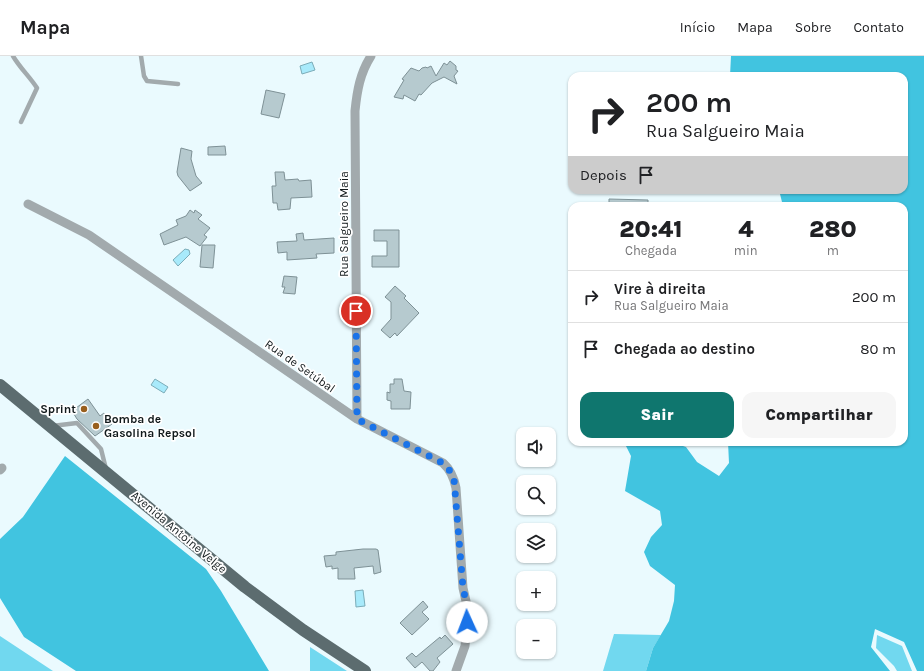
<!DOCTYPE html>
<html lang="pt">
<head>
<meta charset="utf-8">
<style>
	body { margin:0; font-family:Karla,sans-serif; background:#f6f6f6; color:#202124; height:100vh; display:flex; flex-direction:column; font-size:15px; white-space:nowrap }
	* { box-sizing:border-box; margin:0 }
	p { font-size:13px; color:#757577 }
	.icon { flex:none; width:22px; height:22px; fill:none; stroke:currentColor; stroke-width:2; stroke-linecap:round; stroke-linejoin:round }
	.map { position:relative; flex:1; overflow:hidden }
	.panel { position:absolute; left:568px; top:146px; width:340px; height:244px; display:flex; flex-direction:column; background:#fff; border-radius:12px; box-shadow:0 1px 3px #0004 }
	.panel>* { flex:none }
	.top-card { position:absolute; left:568px; top:16px; width:340px; height:122px; border-radius:12px; box-shadow:0 1px 3px #0004; background:#fff; color:#202124; overflow:hidden }
	.tools { position:absolute; left:516px; top:371px; display:grid; gap:8px }
	.tools a { display:grid; place-items:center; width:40px; height:40px; border-radius:8px; background:#fff; box-shadow:0 1px 3px #0004; font-size:20px }
	.pin { position:absolute; display:grid; place-items:center; width:34px; height:34px; color:#fff; margin:-17px; border:2px solid #fff; border-radius:50%; box-shadow:0 1px 4px #0007 }
	.me { position:absolute; width:44px; margin:-22px; rotate:358deg; stroke-linejoin:round; filter:drop-shadow(0 0 3px #0008) }
	.turn { display:flex; align-items:center; gap:14px; height:84px; padding:0 12px; font-size:18px }
	.turn .icon { width:52px; height:52px; stroke-width:2.5 }
	.turn b { display:block; font-size:28px; line-height:34px }
	.then { display:flex; align-items:center; height:38px; padding:0 12px; background:#0003; gap:8px; font-size:15px }
	.eta { display:flex; justify-content:space-evenly; align-items:center; height:68px; text-align:center }
	.eta b { font-size:24px; font-weight:800; line-height:28px }
	.action { display:flex; gap:8px; margin-top:auto; padding:8px 12px }
	.action a { flex:1; height:46px; border-radius:12px; background:#0f766e; color:#fff; font-size:16px; font-weight:800; line-height:46px; text-align:center }
	.action a+a { background:#f6f6f6; color:#202124 }
	ul { padding:0; list-style:none }
	li { display:flex; align-items:center; gap:12px; height:52px; padding:0 12px; border-top:1px solid #e0e0e0 }
	li div { flex:1 }
	li b { display:block; font-size:15px }
	li em { font-style:normal }
	header { display:flex; align-items:center; gap:24px; box-sizing:border-box; height:56px; padding:0 20px; background:#fff; border-bottom:1px solid #e0e0e0 }
	header strong { font-size:19px }
	nav { display:flex; gap:22px; margin-inline-start:auto; font-size:14px }
	.map>svg:first-child { display:block }
</style>
</head>
<body>
<header>
<strong>Mapa</strong>
<nav><a>Início</a><a>Mapa</a><a>Sobre</a><a>Contato</a></nav>
</header>
<div class="map">
<svg width="924" height="615" viewBox="0 0 924 615">
	<rect width="100%" height="100%" fill="#eafafe"/>
	<path fill="#71d8ef" d="M614,578l47,1 -8,13 -7,23h-43z
		M877,579l25,11 10,25h-15l-3,-5 -18,-18z
		M0,580l53,35h-53z
		M310,591l37,24h-37z"/>
	<path fill="#41c4e0" d="M731,0h193v615h-7l-13,-29 -29,-13 -4,18 19,24h-244l7,-23 16,-27 5,-20 1,-16 -25,-19 -6,-14 7,-15 11,-12 -2,-14 -35,-20 6,-35 -7,-14h47l15,5 11,15 22,14 10,-13 -1,-21h176v-236h-121l-4,-16h125v-114h-174z
		M65,400l141,113 15,22 48,80h-193l-52,-34 -24,-39v-59l23,-22z"/>
	<path fill="#a8eafb" stroke="#7bacb8" d="M312,6l3,8 -13,4 -2,-8z
		M185,193l4,1 1,4 -12,12 -5,-6z
		M155,323l13,8 -4,6 -13,-8z
		M363,534l2,16 -9,1 -1,-16z"/>
	<path fill="#b6cacf" stroke="#7e9196" d="M450,5l6,5v4l2,1 -4,5 3,8 -13,-7 -12,6 -11,12 -2,-1 -4,7 -11,-6 -1,4 -9,-2 10,-17 -2,-1 9,-11 8,3 3,-3 4,-1 1,1 4,-2 5,10 8,-13 3,2z
		M266,34l19,4 -6,24 -18,-4z
		M225,90l1,9h-18v-8z
		M181,92l11,3 -1,8 5,17 6,7 -12,8 -12,-15 -1,-4z
		M275,116h9l1,8 13,-1 1,2 12,-1 1,17 -21,1 -1,11 -12,1 -1,-7h-4l-1,-17h4z
		M609,143l39,1v6h-39z
		M190,154l4,3 1,-3 7,5 -4,4 12,9 -6,7 3,2 -7,9 -14,-9 -22,8 -4,-11 18,-9 -2,-5 10,-4z
		M374,174h25v37h-27v-11h15v-15h-13z
		M303,177l1,7 30,-2v15l-18,1 1,4 -30,2v-8l-9,1 -1,-11 20,-1 -1,-7z
		M202,189h13l-2,23 -13,-1z
		M284,220l13,1 -2,17 -12,-1 2,-6h-3z
		M395,230l11,10 -2,2 15,15 -22,23 -2,-3 -5,5 -9,-8 10,-11v-17l-6,-5z
		M394,323h8l2,12 7,1 -1,17h-19v-8l-4,-1v-8l3,1v-9h4z
		M88,343l12,17 4,-3 8,11 -17,12 -18,-17 -5,-8z
		M363,493h13l2,1 3,22 -7,2 -1,-8 -19,2 1,11h-17v-11l-6,1v-3l-6,1 -2,-11 12,-1v-3z
		M423,545l5,6 -6,5 7,7 -17,16 -12,-12z
		M445,579l8,9 -16,14 3,4 -7,9h-3l-8,-9 -7,6 -9,-10 6,-5 4,4 24,-20 1,2z"/>
	<g fill="none" stroke-linecap="round" stroke-linejoin="round">
		<path stroke="#a2aaad" stroke-width="4.5" d="M13,0c7,12 17,21 24,32l-16,34
			M141,0l3,20 3,5 31,3
			M52,370l25,-3 24,26 5,20"/>
		<path stroke="#a2aaad" stroke-width="9" d="M28,148l61,31 268,184 86,44c8,7 11,15 13,25l7,100 5,22 -3,36 -9,25
			M357,363l-2,-308c2,-20 5,-38 16,-55
			M0,414l2,-2"/>
		<path stroke="#5c6c6f" stroke-width="12" d="M0,329l245,202 58,43 62,41"/>
	</g>
	<g fill="none" stroke-linecap="round" stroke-linejoin="round">
		<path stroke="#1a73e8" stroke-width="7" stroke-dasharray="0 12.6" d="M356,255l1,108 86,44 8,9 3,7 9,109 5,22 -1,12"/>
	</g>
	<g fill="#985e1c" stroke="#fff" stroke-width="1.5">
		<circle cx="84" cy="353" r="4"/>
		<circle cx="96" cy="370" r="4"/>
	</g>
	<g text-anchor="middle" stroke-width="3.5" stroke-linejoin="round" paint-order="stroke">
		<g font-size="12" fill="#121a1c" stroke="#fff">
			<text transform="translate(344 168) rotate(-90)" y="4">Rua Salgueiro Maia</text>
			<text transform="translate(300 310) rotate(35)" y="4">Rua de Setúbal</text>
			<text transform="translate(179 476) rotate(40)" y="4">Avenida Antoine Velge</text>
		</g>
		<g font-size="12" font-weight="bold" fill="#121a1c" stroke="#fff" text-anchor="end">
			<text x="76" y="357">Sprint</text>
			<text x="104" y="367" text-anchor="start">Bomba de<tspan x="104" dy="14">Gasolina Repsol</tspan></text>
		</g>
	</g>
</svg>
<div class="tools">
<a><svg class="icon" aria-label="sound" viewBox="0 0 24 24"><path d="M4 9h4l5-4v14l-5-4H4zM17 9q2 3 0 6"/></svg></a>
<a><svg class="icon" aria-label="search" viewBox="0 0 24 24"><circle cx="10" cy="10" r="6"/><path d="M15 15l6 6"/></svg></a>
<a><svg class="icon" aria-label="layers" viewBox="0 0 24 24"><path d="M12 4l9 5-9 5-9-5zM3 14l9 5 9-5"/></svg></a>
<a>+</a>
<a>−</a>
</div>
<div class="pin" style="left:356px;top:255px;background:#d93025"><svg class="icon" aria-label="arrive" viewBox="0 0 24 24"><path d="M6 21V4h12l-3 4 3 4H6"/></svg></div>
<svg class="me" style="left:467px;top:566px" viewBox="-20 -20 40 40"><circle r="19" fill="#fff"/><path d="M0-13L10 11 0 6-10 11z" fill="#1a73e8"/></svg>
<div class="top-card">
<div class="turn"><svg class="icon" aria-label="right" viewBox="0 0 24 24"><path d="M7 20v-9h11M14 6l5 5-5 5"/></svg><div><b>200 m</b>Rua Salgueiro Maia</div></div>
<div class="then">Depois<svg class="icon" aria-label="arrive" viewBox="0 0 24 24"><path d="M6 21V4h12l-3 4 3 4H6"/></svg></div>
</div>
<section class="panel">
<div class="eta">
<div><b>20:41</b><p>Chegada</p></div>
<div><b>4</b><p>min</p></div>
<div><b>280</b><p>m</p></div>
</div>
<ul>
<li><svg class="icon" aria-label="right" viewBox="0 0 24 24"><path d="M7 20v-9h11M14 6l5 5-5 5"/></svg><div><b>Vire à direita</b><p>Rua Salgueiro Maia</p></div><em>200 m</em></li>
<li><svg class="icon" aria-label="arrive" viewBox="0 0 24 24"><path d="M6 21V4h12l-3 4 3 4H6"/></svg><div><b>Chegada ao destino</b></div><em>80 m</em></li>
</ul>
<div class="action"><a>Sair</a><a>Compartilhar</a></div>
</section>
</div>
</body>
</html>
